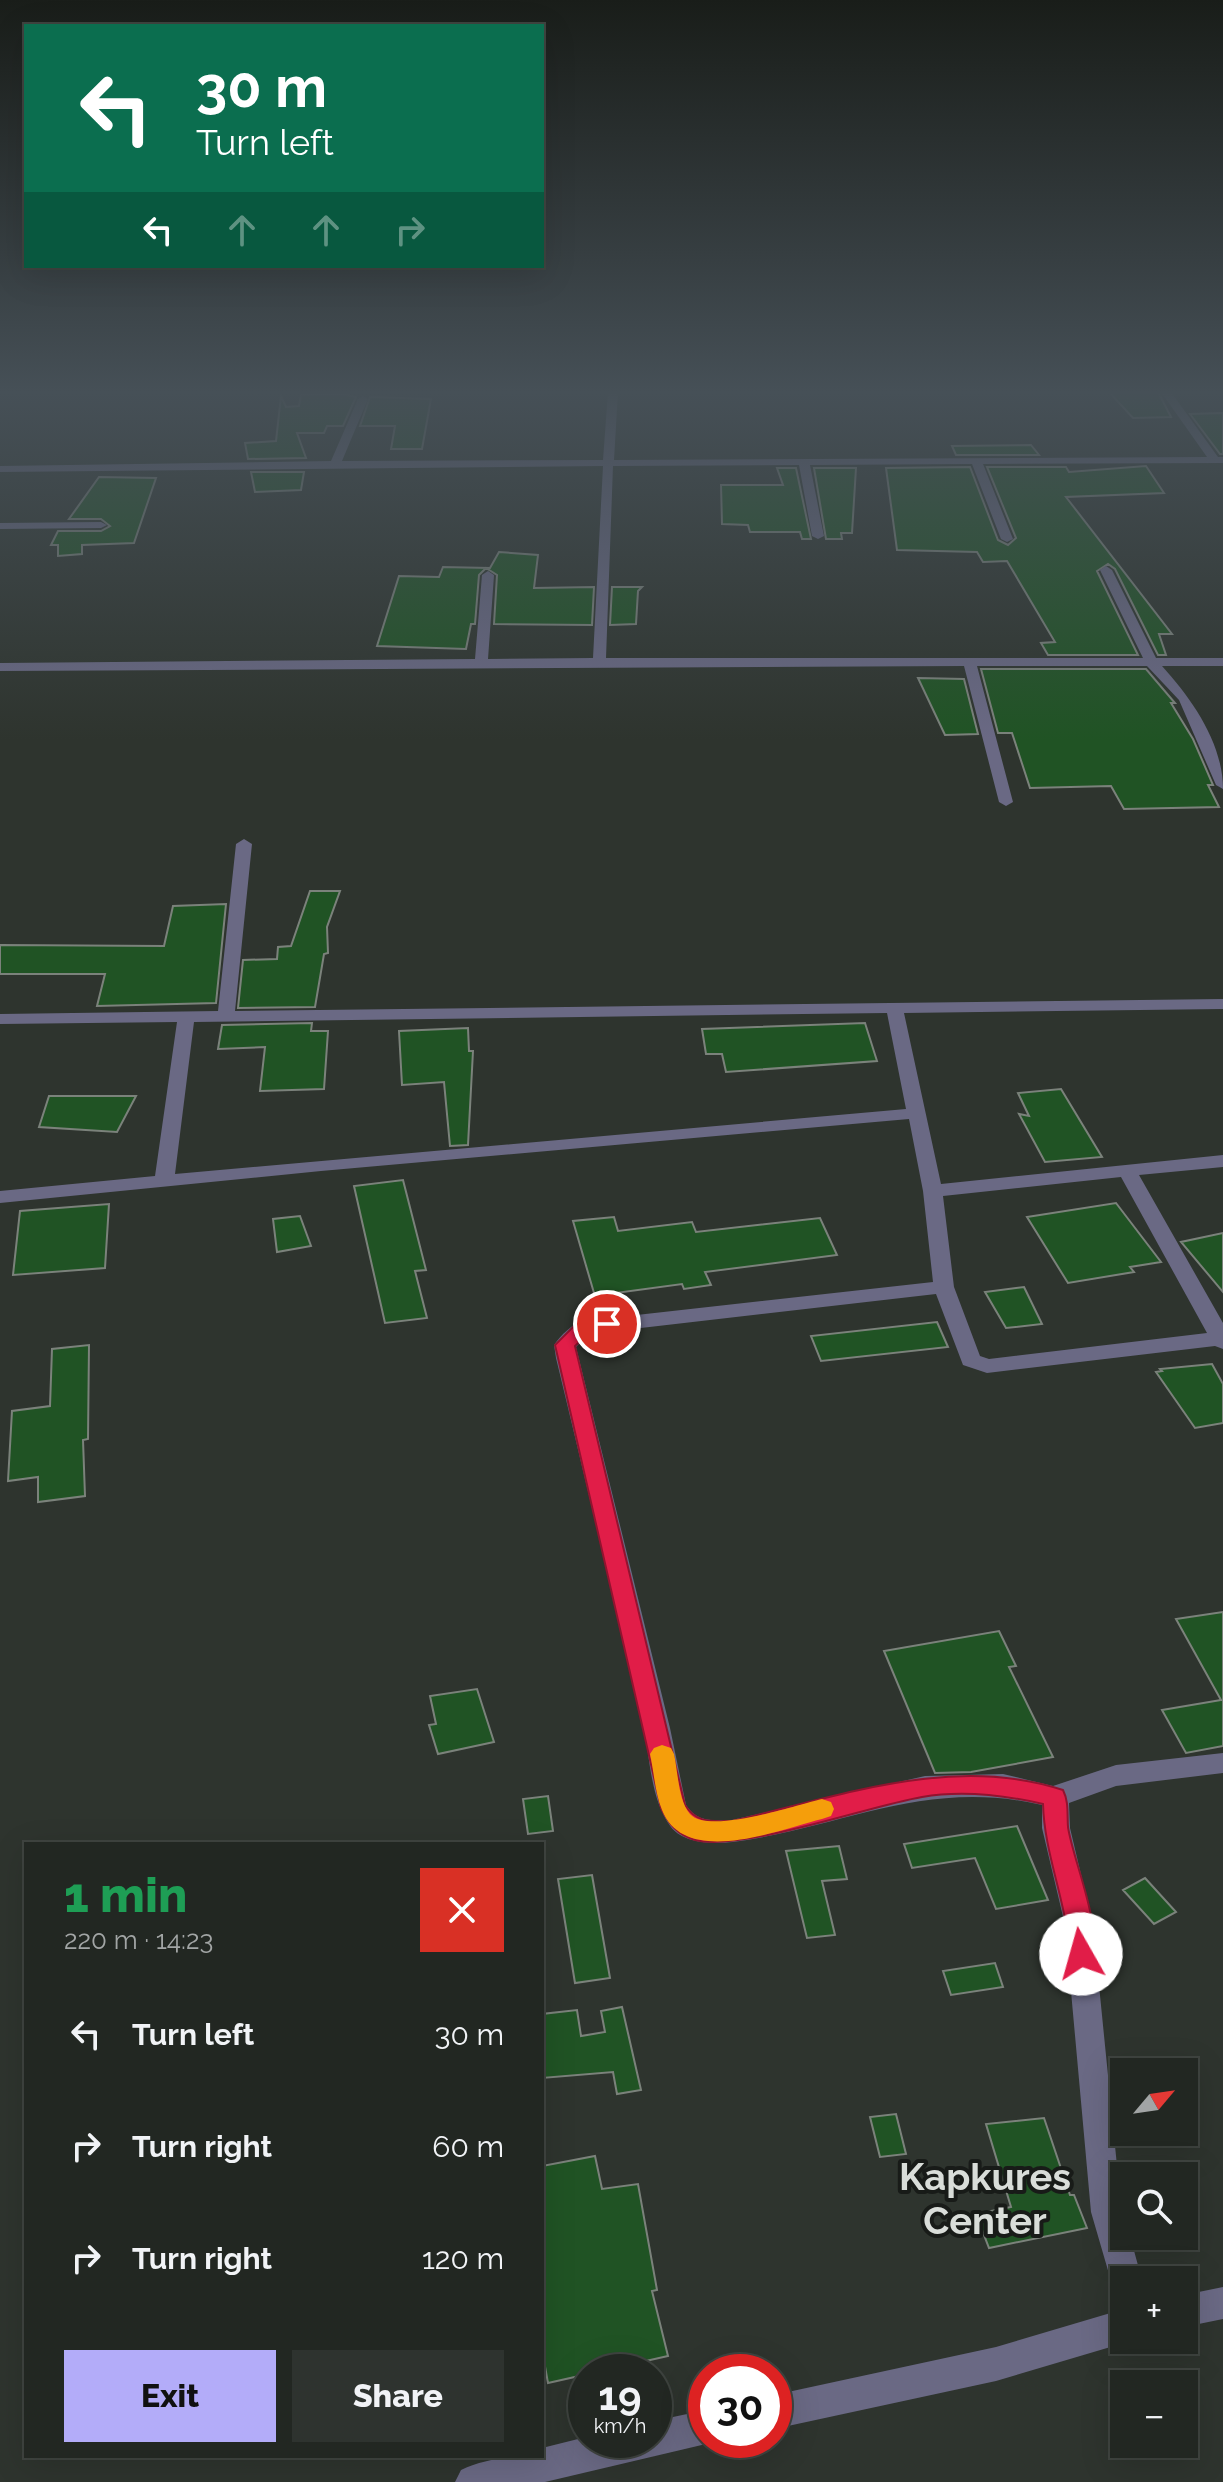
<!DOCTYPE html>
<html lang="en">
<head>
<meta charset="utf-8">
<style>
	body { margin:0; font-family:Raleway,sans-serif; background:#2e332f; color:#f1f3f6; height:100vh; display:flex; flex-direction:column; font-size:30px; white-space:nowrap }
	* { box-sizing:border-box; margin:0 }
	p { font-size:26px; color:#a2a5a5 }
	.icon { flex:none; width:44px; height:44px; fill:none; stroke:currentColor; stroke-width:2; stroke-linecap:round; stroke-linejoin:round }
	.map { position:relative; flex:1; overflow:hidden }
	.side { position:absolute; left:24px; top:1842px; width:520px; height:616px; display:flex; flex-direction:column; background:#222722; border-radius:0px; box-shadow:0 8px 32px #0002,0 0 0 2px #3f4440 }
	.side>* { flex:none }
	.banner { position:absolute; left:24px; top:24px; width:520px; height:244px; border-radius:0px; box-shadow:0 8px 32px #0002,0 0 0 2px #3f4440; background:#0b6e4f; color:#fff; overflow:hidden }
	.needle { width:52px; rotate:61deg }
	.fabs { position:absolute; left:1110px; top:2058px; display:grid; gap:16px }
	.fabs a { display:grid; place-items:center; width:88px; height:88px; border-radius:0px; background:#222722; box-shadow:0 8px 32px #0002,0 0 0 2px #3f4440; font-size:40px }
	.speed { position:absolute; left:568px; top:2354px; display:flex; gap:16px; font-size:40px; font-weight:700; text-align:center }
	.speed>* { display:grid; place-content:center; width:104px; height:104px; border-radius:50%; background:#222722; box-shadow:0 8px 32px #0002,0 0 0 2px #3f4440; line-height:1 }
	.speed small { font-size:20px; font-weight:400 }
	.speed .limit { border:12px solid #d22; background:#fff; color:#111 }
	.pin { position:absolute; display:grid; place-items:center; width:68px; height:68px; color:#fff; margin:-34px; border:4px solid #fff; border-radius:50%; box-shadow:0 2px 8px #0007 }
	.me { position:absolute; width:88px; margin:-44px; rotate:353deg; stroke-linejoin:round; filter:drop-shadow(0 0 6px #0008) }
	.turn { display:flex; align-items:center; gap:28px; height:168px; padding:0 40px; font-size:36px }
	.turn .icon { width:104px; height:104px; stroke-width:2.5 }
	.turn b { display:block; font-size:56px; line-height:68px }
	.lanes { display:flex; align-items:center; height:76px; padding:0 40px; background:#0003; justify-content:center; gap:40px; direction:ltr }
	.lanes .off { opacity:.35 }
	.round { display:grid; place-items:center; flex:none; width:84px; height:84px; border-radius:0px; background:#2e332f }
	.summary { display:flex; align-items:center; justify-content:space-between; height:136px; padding:0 40px }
	h1 { font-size:48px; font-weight:800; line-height:60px; color:#1e9e55 }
	.cta { display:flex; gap:16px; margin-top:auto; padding:16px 40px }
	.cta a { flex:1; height:92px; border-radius:0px; background:#b3acf9; color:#111; font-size:32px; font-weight:800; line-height:92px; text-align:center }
	.cta a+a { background:#2e332f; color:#f1f3f6 }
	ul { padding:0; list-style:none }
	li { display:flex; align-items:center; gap:24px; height:112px; padding:0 40px }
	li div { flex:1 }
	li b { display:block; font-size:30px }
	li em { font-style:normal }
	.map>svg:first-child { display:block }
</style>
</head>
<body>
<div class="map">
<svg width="1223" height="2482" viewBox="0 0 1223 2482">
	<rect width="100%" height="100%" fill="#2e342e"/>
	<path fill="#205324" stroke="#7b827b" stroke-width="2" d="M1109,392h49l13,25 -38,1z
		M342,394l14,3 -13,29h-16l-3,7h-27l9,25 -58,1 -3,-16 31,-2 5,-45 5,11 13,-1 2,-11z
		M370,397l61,2 -9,50h-31l4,-23h-35z
		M1223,413v41h-3l-30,-40z
		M1031,445l8,10h-83l-4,-9z
		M1146,466l18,27 -98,4 106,137h-13l7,21h-8l-43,-86 -7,-5 -11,7 41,84h-90l-7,-12 14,-1 -48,-81 -24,1 -6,-10 -80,-2 -11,-82 84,-1 28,73 10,5 8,-7 -29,-71h79l3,5z
		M777,468h19l15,71h-9l-2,-7h-50l-2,-7 -26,-1 -1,-39h62z
		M814,468h42l-4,65h-11l1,6h-16z
		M251,472h53l-3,18 -46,2z
		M99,477l57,1 -22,65 -52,2v9l-24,2v-11h-7l7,-14h43l9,-5 -9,-7h-32z
		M499,552l39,3 -4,33 60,-1 -2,38 -98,-1 3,-49 -11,-7 -7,7 -4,49h-4l-5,25 -89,-3 22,-70 40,1 4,-10 47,1z
		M612,587h30l-4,4 -2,33 -26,1z
		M981,669h165l29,34h-4l22,36 20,46h-5l11,22 -95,2 -13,-23 -81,2 -18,-55h-14z
		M918,678l46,1 14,55 -33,1z
		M310,891h30l-13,36 1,26 -4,1 -9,53 -77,1 5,-48 34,-1 1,-12 13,-1z
		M226,904l-10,99 -119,3 8,-32h-105v-29l164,1 9,-40z
		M312,1023l-1,8h17l-4,58 -64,2 5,-44 -47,2 4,-24z
		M865,1023l12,38 -151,11 -4,-18h-16l-4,-25z
		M468,1028l1,23h4l-5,94 -18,1 -6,-64 -42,3 -3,-54z
		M1061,1089l41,68 -57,5 -26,-48 10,2 -11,-23z
		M49,1096h87l-19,36 -78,-5z
		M403,1180l23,90 -11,1 12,47 -42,5 -31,-137z
		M1116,1203l45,59 -31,5 4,5 -66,11 -41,-66z
		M109,1204l-4,64 -92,7 7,-64z
		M300,1216l11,30 -34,6 -4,-33z
		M614,1217l4,14 74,-9 4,10 124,-14 17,37 -132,17 6,13 -27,4 -2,-5 -81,11 -7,-2 -21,-72z
		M1223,1233v59l-42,-50z
		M1024,1287l18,37 -36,4 -21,-36z
		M937,1322l11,25 -127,14 -10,-25z
		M89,1345l-1,94 -5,1 2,56 -47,6v-25l-30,4 4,-70 38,-5 2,-57z
		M1212,1364l11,20v39l-28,5 -39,-56 6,-1 -2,-2z
		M1223,1612v134l-37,7 -24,-43 59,-10 -45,-81z
		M999,1631l17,35 -7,1 44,90 -82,15 -36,1 -51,-122z
		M477,1689l17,53 -56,12 -9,-29 7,-1 -6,-28z
		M548,1796l5,35 -25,3 -5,-35z
		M1017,1826l31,74 -52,9 -21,-51 -63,10 -8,-24z
		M839,1846l8,33 -25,2 13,54 -28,3 -21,-87z
		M592,1875l18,103 -35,5 -17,-104z
		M1145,1878l31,34 -22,12 -31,-34z
		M995,1963l8,24 -52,8 -8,-24z
		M622,2007l19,83 -24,4 -4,-22 -71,6v-64l35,-4 4,26 24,-4 -4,-21z
		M896,2114l10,40 -26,3 -10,-40z
		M1044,2118l26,77h4l13,33 -98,20 -13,-34 35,-7 -25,-83z
		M595,2156l7,33 36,-5 19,106 -5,1 16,65 -120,27 -6,-33v-184z"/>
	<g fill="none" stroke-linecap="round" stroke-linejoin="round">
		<path fill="#6a6984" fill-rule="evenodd" d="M608,392h10l-4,68 593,-3 -46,-65h10l47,65h5v6l-240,1 30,75 -6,3 -6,-3 -29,-75 -162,1 14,71 -6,3 -6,-3 -13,-71 -186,1 -7,192h537l-43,-88 6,-4 6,4 44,88h67v8h-61c30,33 61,77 61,123l-7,-4 -37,-85 -32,-34h-170l36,136 -7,4 -7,-4 -35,-136 -964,5v-8l475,-4 7,-84 6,-4 6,4 -6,84 105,-1 10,-192 -603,6v-6l331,-5 27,-62 5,-3 5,3 -26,62 261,-1z
			M0,523l101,-1 6,3 -6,3 -101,1z
			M244,839l8,5 -17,167 988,-12v10l-319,4 37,171 282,-29v12l-84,8 84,148v26l-8,-3 -228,27 -24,-8 -27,-71 -347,40 -13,13 94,381 16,77c12,18 26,15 46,15l193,-44 78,-2 50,12 63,-21 107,-12v20l-107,13 -47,17 1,25 23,97 31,311h6l12,44h-18v15l-10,-4 -23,-79 -26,-287 -23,-97v-23c-117,-27 -198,22 -309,37 -19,2 -49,2 -62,-15 -22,-29 -21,-75 -29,-110 -29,-120 -57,-239 -86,-359l-2,-13c7,-10 18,-21 29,-24l350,-39 -10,-91 -14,-72 -588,52 -321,32v-12l155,-15 22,-154 -177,2v-10l218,-3 18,-167zM887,1013l19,96 -731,65 19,-152zM1121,1177l86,156 -218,26 -9,-3 -26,-69 -11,-91z
			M1223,2287v32l-39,8v-32z
			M1124,2309v31h6l-6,3 -128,38 -222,48v-34l222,-48z
			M706,2410v30h10l-10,4 -161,38h-90l6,-12c26,-12 52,-14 81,-14v-8l44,-11v3h68v-19z"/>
	</g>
	<linearGradient id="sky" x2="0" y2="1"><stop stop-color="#191d19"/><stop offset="0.53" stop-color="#465057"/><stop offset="1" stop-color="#465057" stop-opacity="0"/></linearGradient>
	<rect width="1223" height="740" fill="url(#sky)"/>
	<path fill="#e11d48" stroke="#92132f" stroke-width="2" d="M607,1318l9,6 -2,5 -25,4 -14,13 110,459c12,19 27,16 47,16 108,-25 222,-67 331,-31 6,12 4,24 5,37 5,34 37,105 22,135l-9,3 -9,-3c-6,-12 -4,-25 -6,-38 -7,-40 -22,-79 -23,-120 -39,-9 -81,-14 -121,-7 -53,9 -182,55 -227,43 -18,-5 -26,-16 -34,-32l-106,-463 21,-21z"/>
	<path fill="#f59e0b" d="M662,1745l9,3 3,6c4,17 4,46 16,60 19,21 106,-9 132,-15l9,3 3,7 -3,7 -9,3c-44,11 -137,49 -160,-9 -7,-17 -8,-38 -12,-56l4,-6z"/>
	<g text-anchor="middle" stroke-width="8" stroke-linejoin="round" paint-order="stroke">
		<g font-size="38" font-weight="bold" fill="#d9ddd9" stroke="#181b18">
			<text x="985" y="2190">Kapkures<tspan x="985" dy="44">Center</tspan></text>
		</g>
	</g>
</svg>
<div class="fabs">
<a><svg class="needle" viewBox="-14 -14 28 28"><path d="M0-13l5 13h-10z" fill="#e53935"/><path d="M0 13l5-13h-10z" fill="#a2a5a5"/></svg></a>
<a><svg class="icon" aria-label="search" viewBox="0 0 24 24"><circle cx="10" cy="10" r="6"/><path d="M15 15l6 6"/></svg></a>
<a>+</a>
<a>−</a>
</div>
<div class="speed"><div>19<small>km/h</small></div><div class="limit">30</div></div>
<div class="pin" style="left:607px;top:1324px;background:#d93025"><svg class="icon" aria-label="arrive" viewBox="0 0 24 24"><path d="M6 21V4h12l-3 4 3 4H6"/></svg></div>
<svg class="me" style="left:1081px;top:1954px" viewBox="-20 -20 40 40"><circle r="19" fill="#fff"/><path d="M0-13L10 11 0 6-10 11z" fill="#e11d48"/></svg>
<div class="banner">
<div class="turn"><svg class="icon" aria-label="left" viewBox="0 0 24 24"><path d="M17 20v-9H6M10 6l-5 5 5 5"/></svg><div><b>30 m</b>Turn left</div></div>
<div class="lanes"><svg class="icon" aria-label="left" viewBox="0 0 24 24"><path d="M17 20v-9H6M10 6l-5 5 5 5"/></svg><svg class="icon off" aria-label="ahead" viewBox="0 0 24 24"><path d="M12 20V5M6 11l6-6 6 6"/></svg><svg class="icon off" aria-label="ahead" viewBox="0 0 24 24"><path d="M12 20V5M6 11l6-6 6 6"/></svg><svg class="icon off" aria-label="right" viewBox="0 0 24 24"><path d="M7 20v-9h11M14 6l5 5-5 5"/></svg></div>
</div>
<section class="side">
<div class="summary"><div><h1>1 min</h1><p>220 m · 14:23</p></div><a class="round" style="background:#d93025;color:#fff"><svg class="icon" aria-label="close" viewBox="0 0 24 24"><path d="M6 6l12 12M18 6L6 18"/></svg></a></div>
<ul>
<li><svg class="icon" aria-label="left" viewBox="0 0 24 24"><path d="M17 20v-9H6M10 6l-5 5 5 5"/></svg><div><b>Turn left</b></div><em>30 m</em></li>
<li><svg class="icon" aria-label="right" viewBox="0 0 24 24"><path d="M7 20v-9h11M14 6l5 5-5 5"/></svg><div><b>Turn right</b></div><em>60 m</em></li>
<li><svg class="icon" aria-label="right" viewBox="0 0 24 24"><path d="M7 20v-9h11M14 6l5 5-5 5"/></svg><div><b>Turn right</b></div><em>120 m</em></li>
</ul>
<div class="cta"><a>Exit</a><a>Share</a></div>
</section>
</div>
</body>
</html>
